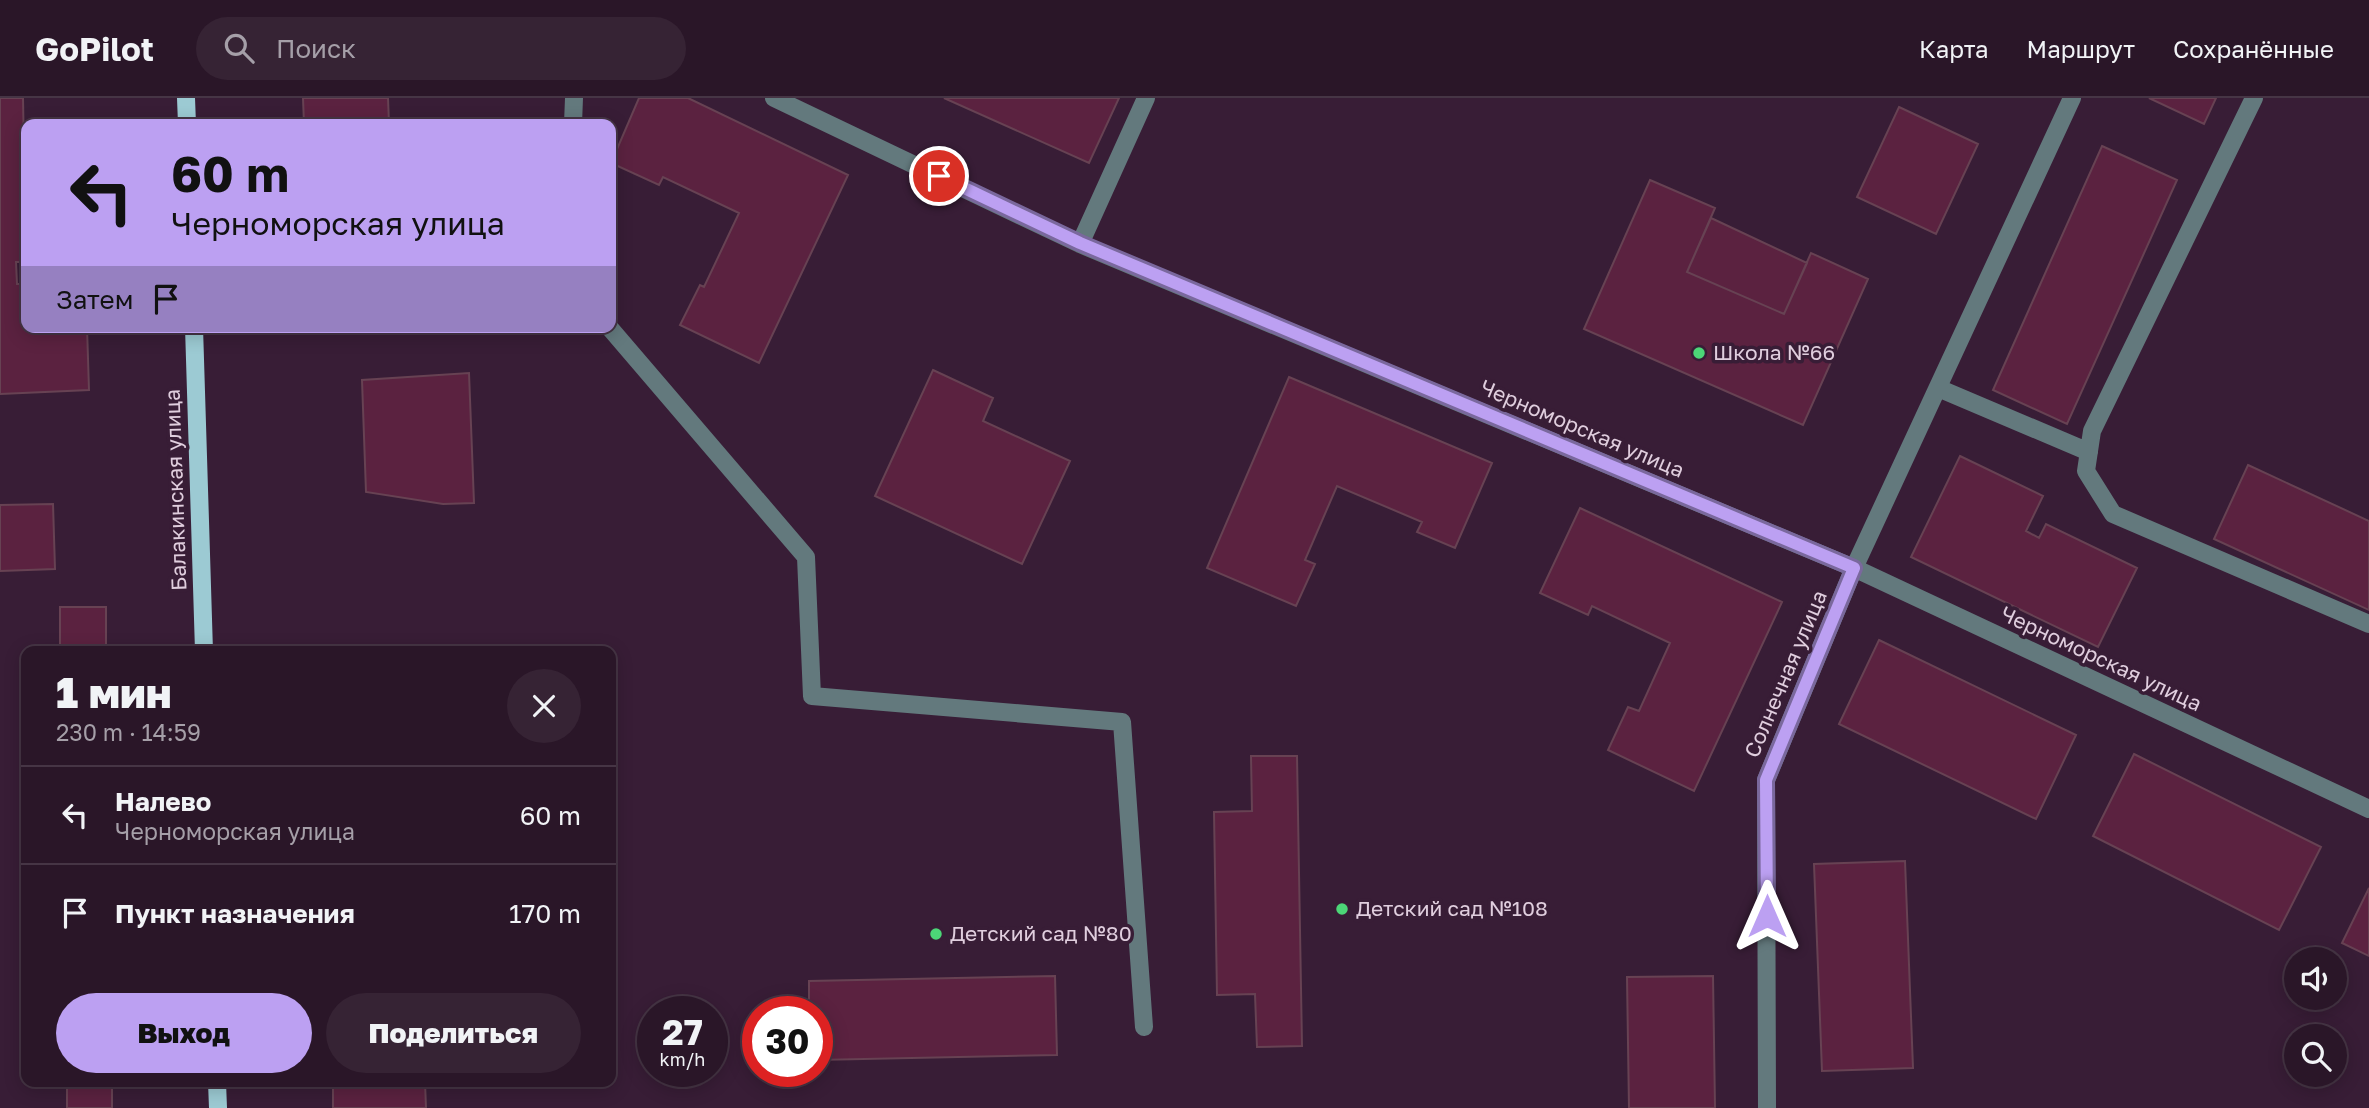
<!DOCTYPE html>
<html lang="ru">
<head>
<meta charset="utf-8">
<style>
	body { margin:0; font-family:"Golos Text",sans-serif; background:#362334; color:#f1f3f6; height:100vh; display:flex; flex-direction:column; font-size:26px; white-space:nowrap }
	* { box-sizing:border-box; margin:0 }
	p { font-size:23px; color:#a59fa8 }
	.icon { flex:none; width:38px; height:38px; fill:none; stroke:currentColor; stroke-width:2; stroke-linecap:round; stroke-linejoin:round }
	.map { position:relative; flex:1; overflow:hidden }
	.side { position:absolute; left:21px; top:548px; width:595px; height:441px; display:flex; flex-direction:column; background:#2a1628; border-radius:14px; box-shadow:0 4px 18px #0003,0 0 0 2px #463545 }
	.side>* { flex:none }
	.guide { position:absolute; left:21px; top:21px; width:595px; height:214px; border-radius:14px; box-shadow:0 4px 18px #0003,0 0 0 2px #463545; background:#bca0f2; color:#111; overflow:hidden }
	.fabs { position:absolute; left:2284px; top:849px; display:grid; gap:14px }
	.fabs a { display:grid; place-items:center; width:63px; height:63px; border-radius:50%; background:#2a1628; box-shadow:0 4px 18px #0003,0 0 0 2px #463545; font-size:35px }
	.speed { position:absolute; left:637px; top:898px; display:flex; gap:14px; font-size:35px; font-weight:700; text-align:center }
	.speed>* { display:grid; place-content:center; width:91px; height:91px; border-radius:50%; background:#2a1628; box-shadow:0 4px 18px #0003,0 0 0 2px #463545; line-height:1 }
	.speed small { font-size:18px; font-weight:400 }
	.speed .limit { border:10px solid #d22; background:#fff; color:#111 }
	.pin { position:absolute; display:grid; place-items:center; width:60px; height:60px; color:#fff; margin:-30px; border:4px solid #fff; border-radius:50%; box-shadow:0 2px 7px #0007 }
	.me { position:absolute; width:77px; margin:-38px; rotate:0deg; stroke-linejoin:round; filter:drop-shadow(0 0 5px #0008) }
	.turn { display:flex; align-items:center; gap:24px; height:147px; padding:0 35px; font-size:32px }
	.turn .icon { width:91px; height:91px; stroke-width:2.5 }
	.turn b { display:block; font-size:49px; line-height:60px }
	.then { display:flex; align-items:center; height:66px; padding:0 35px; background:#0003; gap:14px; font-size:26px }
	.round { display:grid; place-items:center; flex:none; width:74px; height:74px; border-radius:37px; background:#362334 }
	.headline { display:flex; align-items:center; justify-content:space-between; height:119px; padding:0 35px }
	h1 { font-size:42px; font-weight:800; line-height:52px }
	.button { display:flex; gap:14px; margin-top:auto; padding:14px 35px }
	.button a { flex:1; height:80px; border-radius:42px; background:#bca0f2; color:#111; font-size:28px; font-weight:800; line-height:80px; text-align:center }
	.button a+a { background:#362334; color:#f1f3f6 }
	ul { padding:0; list-style:none }
	li { display:flex; align-items:center; gap:21px; height:98px; padding:0 35px; border-top:2px solid #463545 }
	li div { flex:1 }
	li b { display:block; font-size:26px }
	li em { font-style:normal }
	header { display:flex; align-items:center; gap:42px; box-sizing:border-box; height:98px; padding:0 35px; background:#2a1628; border-bottom:2px solid #463545 }
	header strong { font-size:33px }
	nav { display:flex; gap:38px; margin-inline-start:auto; font-size:24px }
	.search { width:490px; height:63px; background:#362334; display:flex; align-items:center; gap:18px; box-sizing:border-box; padding:0 24px; border-radius:38px; color:#a59fa8; font-size:26px }
	.map>svg:first-child { display:block }
</style>
</head>
<body>
<header>
<strong>GoPilot</strong>
<div class="search"><svg class="icon" aria-label="search" viewBox="0 0 24 24"><circle cx="10" cy="10" r="6"/><path d="M15 15l6 6"/></svg>Поиск</div>
<nav><a>Карта</a><a>Маршрут</a><a>Сохранённые</a></nav>
</header>
<div class="map">
<svg width="2369" height="1010" viewBox="0 0 2369 1010">
	<rect width="100%" height="100%" fill="#381d36"/>
	<path fill="#5b2240" stroke="#674253" stroke-width="2" d="M0,0h23l3,164h-10l1,22h9v43h61l2,63 -89,4z
		M303,0h85l1,26h-85z
		M639,0h49l160,77 -89,188 -79,-38 20,-40 4,2 35,-74 -76,-36 -4,8 -48,-22z
		M944,0h175l-30,65z
		M2149,0h67l-12,26z
		M1899,9l79,37 -42,90 -79,-37z
		M2102,48l75,34 -110,244 -74,-34z
		M1650,82l65,28 -28,64 97,42 27,-61 57,26 -65,146 -219,-96z
		M1711,120l96,45 -23,51 -97,-42z
		M933,272l60,28 -10,23 87,40 -48,103 -147,-68z
		M469,275l5,130 -31,1 -77,-12 -4,-112z
		M1289,279l203,86 -37,85 -38,-16 5,-10 -85,-36 -32,74 10,4 -19,42 -89,-38z
		M1960,358l83,40 -17,35 13,7 7,-14 91,44 -39,79 -187,-90z
		M2248,367l121,56v89l-155,-71z
		M53,406l2,65 -55,2v-66z
		M1580,410l202,94 -88,189 -86,-41 20,-43 11,4 31,-68 -78,-37 -4,9 -48,-22z
		M60,509h46v44h-46z
		M1879,542l197,95 -40,84 -197,-95z
		M2134,656l187,93 -42,83 -186,-94z
		M1251,658h46l5,290 -45,1 -2,-53 -38,1 -3,-183 38,-1z
		M1905,763l8,207 -91,3 -8,-207z
		M2369,790v68l-27,-13z
		M1055,878l2,79 -240,5v-48h-8v-31z
		M1713,878l2,132h-86l-2,-131z
		M67,984h45v26h-45z
		M333,984h92l1,26h-93z"/>
	<g fill="none" stroke-linecap="round" stroke-linejoin="round">
		<path stroke="#63797d" stroke-width="18" d="M774,0l306,146 774,324 515,241
			M2254,0l-162,333 -6,40 27,43 256,110
			M573,26l1,-26
			M1080,146l66,-146
			M609,229l197,230 6,139 310,26 22,305
			M1938,290l151,64
			M1767,1010l-1,-328 88,-212 218,-470"/>
		<path stroke="#9ccad3" stroke-width="18" d="M186,0l1,26
			M194,229l10,324
			M217,984l1,26"/>
	</g>
	<g fill="none" stroke-linecap="round" stroke-linejoin="round">
		<defs>
			<path id="route" d="M939,78l141,67 774,325 -88,212 1,136"/>
		</defs>
		<use href="#route" stroke="#7a689d" stroke-width="18"/>
		<use href="#route" stroke="#bca0f2" stroke-width="12"/>
	</g>
	<g fill="#4cd677" stroke="#381d36" stroke-width="2.5">
		<circle cx="1699" cy="255" r="7"/>
		<circle cx="1342" cy="811" r="7"/>
		<circle cx="936" cy="836" r="7"/>
	</g>
	<g text-anchor="middle" stroke-width="7" stroke-linejoin="round" paint-order="stroke">
		<g font-size="21" fill="#e0cede" stroke="#381d36" text-anchor="start">
			<text x="1713" y="262">Школа №66</text>
			<text x="1356" y="818">Детский сад №108</text>
			<text x="950" y="843">Детский сад №80</text>
		</g>
		<g font-size="21" fill="#e0cede" stroke="#381d36">
			<text transform="translate(1582 331) rotate(23)" y="7">Черноморская улица</text>
			<text transform="translate(176 392) rotate(-92)" y="7">Балакинская улица</text>
			<text transform="translate(2101 561) rotate(25)" y="7">Черноморская улица</text>
			<text transform="translate(1786 576) rotate(-67)" y="7">Солнечная улица</text>
		</g>
	</g>
</svg>
<div class="fabs">
<a><svg class="icon" aria-label="sound" viewBox="0 0 24 24"><path d="M4 9h4l5-4v14l-5-4H4zM17 9q2 3 0 6"/></svg></a>
<a><svg class="icon" aria-label="search" viewBox="0 0 24 24"><circle cx="10" cy="10" r="6"/><path d="M15 15l6 6"/></svg></a>
</div>
<div class="speed"><div>27<small>km/h</small></div><div class="limit">30</div></div>
<div class="pin" style="left:939px;top:78px;background:#d93025"><svg class="icon" aria-label="arrive" viewBox="0 0 24 24"><path d="M6 21V4h12l-3 4 3 4H6"/></svg></div>
<svg class="me" style="left:1767px;top:818px" viewBox="-20 -20 40 40"><path d="M0-17L14 15 0 8-14 15z" fill="#bca0f2" stroke="#fff" stroke-width="4"/></svg>
<div class="guide">
<div class="turn"><svg class="icon" aria-label="left" viewBox="0 0 24 24"><path d="M17 20v-9H6M10 6l-5 5 5 5"/></svg><div><b>60 m</b>Черноморская улица</div></div>
<div class="then">Затем<svg class="icon" aria-label="arrive" viewBox="0 0 24 24"><path d="M6 21V4h12l-3 4 3 4H6"/></svg></div>
</div>
<section class="side">
<div class="headline"><div><h1>1 мин</h1><p>230 m · 14:59</p></div><a class="round"><svg class="icon" aria-label="close" viewBox="0 0 24 24"><path d="M6 6l12 12M18 6L6 18"/></svg></a></div>
<ul>
<li><svg class="icon" aria-label="left" viewBox="0 0 24 24"><path d="M17 20v-9H6M10 6l-5 5 5 5"/></svg><div><b>Налево</b><p>Черноморская улица</p></div><em>60 m</em></li>
<li><svg class="icon" aria-label="arrive" viewBox="0 0 24 24"><path d="M6 21V4h12l-3 4 3 4H6"/></svg><div><b>Пункт назначения</b></div><em>170 m</em></li>
</ul>
<div class="button"><a>Выход</a><a>Поделиться</a></div>
</section>
</div>
</body>
</html>
